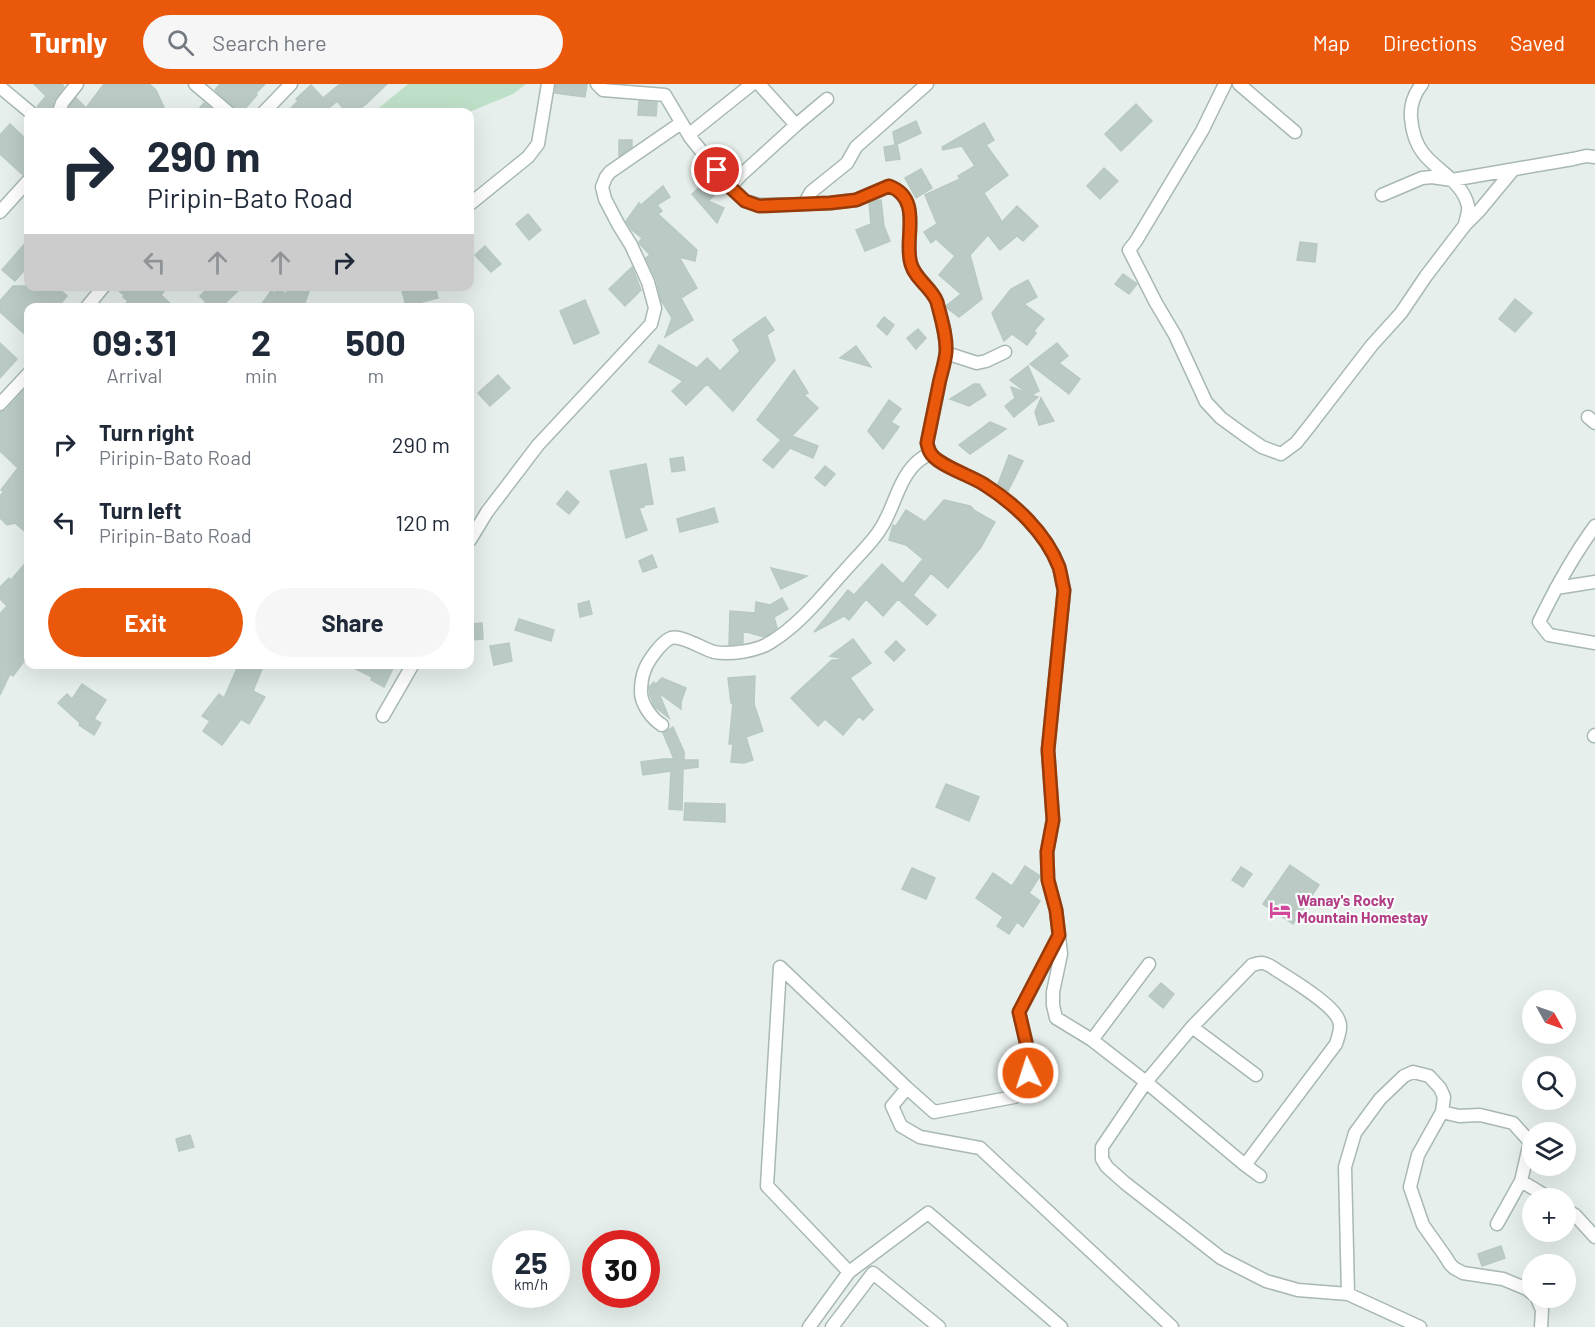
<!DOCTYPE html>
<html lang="en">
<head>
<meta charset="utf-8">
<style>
	body { margin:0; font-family:Barlow,sans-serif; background:#f6f6f7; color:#1f2937; height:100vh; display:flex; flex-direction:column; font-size:22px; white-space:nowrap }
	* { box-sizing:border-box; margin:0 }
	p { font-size:20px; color:#747a83 }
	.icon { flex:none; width:33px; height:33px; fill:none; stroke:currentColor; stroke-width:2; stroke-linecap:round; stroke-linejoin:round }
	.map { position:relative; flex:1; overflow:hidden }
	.sheet { position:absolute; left:24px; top:219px; width:450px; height:366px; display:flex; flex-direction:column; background:#fff; border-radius:12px; box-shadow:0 6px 24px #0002 }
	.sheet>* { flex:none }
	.top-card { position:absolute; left:24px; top:24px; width:450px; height:183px; border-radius:12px; box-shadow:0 6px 24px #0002; background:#fff; color:#1f2937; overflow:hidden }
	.needle { width:39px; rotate:130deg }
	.tools { position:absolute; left:1522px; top:906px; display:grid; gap:12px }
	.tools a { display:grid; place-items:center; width:54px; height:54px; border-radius:50%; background:#fff; box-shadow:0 6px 24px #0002; font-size:30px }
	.speed { position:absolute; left:492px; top:1146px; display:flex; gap:12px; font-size:30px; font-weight:700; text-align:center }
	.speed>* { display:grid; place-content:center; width:78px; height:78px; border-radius:50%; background:#fff; box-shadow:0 6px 24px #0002; line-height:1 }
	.speed small { font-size:15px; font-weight:400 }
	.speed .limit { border:9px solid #d22; background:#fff; color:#111 }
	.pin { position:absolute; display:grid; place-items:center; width:51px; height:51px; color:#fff; margin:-26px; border:3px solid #fff; border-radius:50%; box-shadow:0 2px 6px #0007 }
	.me { position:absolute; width:66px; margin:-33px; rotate:356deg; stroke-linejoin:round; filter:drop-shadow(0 0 4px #0008) }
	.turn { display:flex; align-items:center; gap:21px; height:126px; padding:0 24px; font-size:27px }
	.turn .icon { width:78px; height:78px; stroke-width:2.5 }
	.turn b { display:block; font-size:42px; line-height:51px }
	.lanes { display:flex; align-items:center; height:57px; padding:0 24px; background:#0003; justify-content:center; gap:30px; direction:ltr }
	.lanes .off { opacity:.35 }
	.eta { display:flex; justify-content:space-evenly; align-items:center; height:102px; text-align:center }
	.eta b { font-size:36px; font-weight:700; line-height:42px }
	.action { display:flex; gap:12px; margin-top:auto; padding:12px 24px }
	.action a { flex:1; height:69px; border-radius:36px; background:#ea580c; color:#fff; font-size:24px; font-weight:700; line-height:69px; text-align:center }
	.action a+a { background:#f6f6f7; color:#1f2937 }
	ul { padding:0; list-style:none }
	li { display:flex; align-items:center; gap:18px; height:78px; padding:0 24px }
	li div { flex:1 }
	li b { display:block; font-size:22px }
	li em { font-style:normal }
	header { display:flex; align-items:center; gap:36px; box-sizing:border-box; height:84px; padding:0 30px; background:#ea580c; color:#fff }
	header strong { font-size:28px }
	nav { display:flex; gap:33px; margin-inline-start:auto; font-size:21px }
	.search { width:420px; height:54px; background:#f6f6f7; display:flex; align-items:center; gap:15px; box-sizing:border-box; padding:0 21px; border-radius:33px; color:#747a83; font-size:22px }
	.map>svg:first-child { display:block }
</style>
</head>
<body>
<header>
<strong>Turnly</strong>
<div class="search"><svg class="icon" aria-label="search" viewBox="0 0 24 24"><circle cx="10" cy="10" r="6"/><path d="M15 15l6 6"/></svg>Search here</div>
<nav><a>Map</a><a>Directions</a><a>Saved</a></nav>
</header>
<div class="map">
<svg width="1595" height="1243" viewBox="0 0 1595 1243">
	<rect width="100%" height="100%" fill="#e6efeb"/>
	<path fill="#bfe0c8" d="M408,0h118l-13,10 -44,18h-95z"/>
	<path fill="#bbcac4" stroke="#b8c9c2" stroke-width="1.5" d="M34,0h28l2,3 -10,13 -3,12h-8l-6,-5 9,-11z
		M104,0h45l7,6 10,22h-98l1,-5 7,-9 10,10z
		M220,0h45l-9,9 1,2 -15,17h-6l-3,-6 -18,-16z
		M340,0h47l-22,21 -11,7h-8l-8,-10h-2l-12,10h-37l11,-11 -2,-2 15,-14 12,13z
		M556,0h31l-2,13 -30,-4z
		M639,17l18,2 -1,13 -18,-1z
		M204,19l12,9h-20z
		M1136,20l16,17 -31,30 -16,-17z
		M916,37l5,12 -24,11 3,15 -14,2 -2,-14 11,-2 -2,-13z
		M984,39l10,17 -8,5 22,30 -24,18 18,29 15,-16 21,20 -15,15 -6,-5 -17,14 -12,-15 -18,20 12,44 -23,18 -12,-9 -1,-2 15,-12 -22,-19 16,-19 -19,-17 -5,4 -7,-11 13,-8 -12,-29 35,-16 -2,-3 17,-10 -13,-20 -19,4 -1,-3z
		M10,40l18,17v32l-5,2 -23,-21v-19z
		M619,56h13v7l-13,9z
		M1104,84l14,13 -18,18 -13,-13z
		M921,85l11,19 -16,10 -11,-20z
		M703,100l11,12 -6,5 16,7 -7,15 -25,-29z
		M663,102l7,11 -13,8 5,6 -4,3 39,36 -2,11 -16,-4 18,31 -16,10 12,22 -28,17 7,-19 -11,-18 -5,-21 -10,-21 4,-3 -10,-11 -1,-2 3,-4 -10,-8 -6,-9 13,-18 2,2z
		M877,116h4l3,26 6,15 -25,10 -9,-21 15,-6 -2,-21z
		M528,130l13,16 -12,10 -13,-16z
		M28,156v26l-13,15 -13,-11z
		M1300,158l17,2 -2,18 -18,-2z
		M485,162l16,18 -10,8 -16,-17z
		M632,183l9,23 -16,16 -16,-17z
		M1123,190l14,10 -8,10 -14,-10z
		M1028,196l9,17 -13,7 20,15 -10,12 2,2 -9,12 -15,-11 -8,7 -12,-28 19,-24z
		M13,202h43l11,10 -10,12h-29v29l-28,-25v-11z
		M113,202h55l-7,9 14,13h-53l6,-7 -5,-4 1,-2z
		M210,202h33l-23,22h-9l-11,-12z
		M289,202h22l-8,22h-44l12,-17 4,2 3,-5 8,6z
		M401,202h34l3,12 -32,8z
		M1515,215l17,14 -17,19 -16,-13z
		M585,216l14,33 -25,11 -14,-33z
		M765,233l9,13 -7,5 8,25 -42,51 -26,-27 -21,21 -14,-14 11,-10 -34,-19 10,-17 38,23 10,-10 13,13 20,-20 -7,-11z
		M884,233l10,8 -7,10 -10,-9z
		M918,245l8,9 -10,11 -9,-11z
		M0,259l17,16 -17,19z
		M1057,259l11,13 -9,7 21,16 -11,15 -39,-30z
		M856,262l15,21 -31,-9z
		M1028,282l11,25 -8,4 7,2 -24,20 -9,-11 10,-8 -4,-11 16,6 -17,-13z
		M794,286l14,23 -4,2 14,13 -26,28 26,10 -5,12 -23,-10 -17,20 -10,-8 18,-20 -24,-20z
		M498,291l12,13 -20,18 -12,-13z
		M974,300h5l7,11 -17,11 -19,-7z
		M28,302v148l-13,-11 -8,2 -7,-7v-22l4,-5 -3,-1 17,-22 -18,-17v-39l6,-2z
		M1041,314l13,23 -15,4 -4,-13z
		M889,316l12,9 -10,13 8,5 -16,22 -15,-18z
		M990,338l16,7 -36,25 -11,-9z
		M1009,371l14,6 -15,30 -10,-7z
		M683,373l2,13 -13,2 -2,-13z
		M646,380l7,40 -9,1v2l-5,1 8,22 -21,8 -16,-67z
		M825,382l10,8 -10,12 -10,-8z
		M567,407l12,11 -10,12 -12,-10z
		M944,416l26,6 5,5 20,11 -14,25 -33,41 -17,-15 -18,22 23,20 -9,10 -29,-26 -15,17 -17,-17 -17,21 -5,-4 -30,16 34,-42 6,5 28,-31 21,20 20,-25 -17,-14 -17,-5 4,-15 3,1 10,-16 19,12z
		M714,424l4,14 -38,10 -3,-13z
		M652,471l5,12 -14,5 -4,-11z
		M28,476v96l-15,20 -3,-2 -10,21v-81l7,-8 -7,-7v-12l9,-9 2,2z
		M771,484l36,8 -26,13z
		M782,514l6,11 -14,8 3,11 -13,9 -21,-6v12l-14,2 1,-34 25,2 1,-11 14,3z
		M589,517l3,13 -12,3 -2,-13z
		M519,535l35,11 -3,11 -36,-11z
		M482,539l1,16 -12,1 -1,-16z
		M853,555l18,24 -21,15 23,32 -10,10 -4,-4 -16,19 -18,-16 -7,7 -27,-28 41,-38h8v-2l-10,-2z
		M896,557l9,9 -11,11 -9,-9z
		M509,559l3,18 -18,4 -4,-19z
		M239,580h25l-11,27 12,6 -16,27 -8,-5 -19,26 -19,-14 7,-10 -8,-5 17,-22 5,4z
		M346,580h49l-11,23 -13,-7 1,-3z
		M755,592l-1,28 9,27 -17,6 7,23 -9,3 -13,-1 2,-18h-4l4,-41h-2l-3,-25z
		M662,594l24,10 -5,14v7l-22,-16 10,25 -15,-12 -4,-11 -1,-8 5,-5 1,3z
		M82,600l24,16 -12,19 7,4 -7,12 -15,-10 1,-2 -22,-20 9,-9 5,5z
		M673,643l11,25v8h14v7l-15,2 -1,41 -13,-1 2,-38 -28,4 -2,-13 22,-3h11l-11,-26z
		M946,700l33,13 -10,24 -33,-14z
		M685,719l40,1v18l-41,-2z
		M1290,781l29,20 -26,39 -30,-20z
		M1025,782l15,10 -11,17 11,8 -17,26 -6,-5 -8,12 -12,-8 6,-9 -27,-19 17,-25 19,13z
		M1241,783l11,7 -9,13 -11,-7z
		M912,784l23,10 -9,21 -24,-10z
		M1161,899l13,11 -11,14 -14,-12z
		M190,1051l4,12 -15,4 -3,-12z
		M1501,1162l4,12 -23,8 -4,-12z"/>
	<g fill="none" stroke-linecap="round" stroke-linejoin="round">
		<defs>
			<path id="street" d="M195,0l33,28
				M597,0l6,6 62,5
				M759,0l37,41
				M1225,0l-23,47 -66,110 -7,9 27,53 19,32 31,67 15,16 22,16 19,13 19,7 15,-11 12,-15 64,-83 29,-32 25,-37 39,-51 14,-14 34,-41
				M1239,0l56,48
				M1422,0c-8,10 -12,22 -11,34 1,12 5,26 12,35 14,18 40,29 45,53 1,5 -2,13 -3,18
				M0,3l30,25
				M665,11l25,42 40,50 15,14 14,4 71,-2 26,-3 33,-14c35,13 14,53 22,78 4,14 21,24 26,38 4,16 10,34 9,50 -1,9 -4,19 -6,27 -4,22 -9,43 -13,64 1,4 2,9 5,12 11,13 39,20 53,30 30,19 61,48 74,82 2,7 3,16 5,23l-16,160 5,70 -6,32 1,28 8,30 5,44 -8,38v13l3,13 36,22 54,42 -44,65v12l5,8 18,16 96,75 45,23 32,9 50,4 72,33
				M59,28l3,-9 15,-19
				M264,28l27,-28
				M690,53l2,-5 60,-48
				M730,103l12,-13 54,-49 31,-26
				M1382,111l40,-17 10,-1 20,3 121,-21 13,-3 9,1
				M470,120l58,-47 10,-13 10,-60
				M807,120v-5l4,-7 36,-29 9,-16 71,-63
				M0,128l28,-31
				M86,224l18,-22
				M946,269l31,10 9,-2 19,-9
				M0,320l28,-30
				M1588,333l7,6
				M1595,442c-22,30 -40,63 -56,96l10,13 46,8
				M470,456l17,-28 51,-67 113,-121 4,-16 -7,-26 -17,-37 -13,-21 -13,-25 -3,-12 4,-10 4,-5 71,-49
				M1556,504l39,-6
				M383,632l30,-52
				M662,641c-10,-6 -21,-21 -21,-33 0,-7 1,-16 4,-23 3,-8 17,-28 26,-31 11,-3 32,11 43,14 16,3 44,-1 57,-10 31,-19 54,-50 78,-76 11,-13 24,-24 32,-38 13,-20 17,-47 34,-64 4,-4 10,-8 15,-11
				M1594,652l1,-1
				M1192,943l64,48
				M1092,956l57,-76
				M907,1004l-15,18 9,20 19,11 60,11 192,179
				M1245,1081l91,-121c2,-7 6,-16 3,-23 -5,-17 -51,-43 -67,-54 -8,-5 -11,-5 -20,-2l-60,62 -46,55 99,83 15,11
				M1521,1097l28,17
				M1566,1126l9,5 20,22
				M1497,1140l24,-43 9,-39 -17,-19 -33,-8 -21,1 -17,-4 -24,43 -8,32 13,38 22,31 5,8 4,4 9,5 40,6 24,10 6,5
				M849,1188l79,-59 133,114
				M1348,1210l-3,-127 10,-34 25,-34 24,-23 9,-4 16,4 11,12 4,9 -2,15
				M1537,1214l5,12 -1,17
				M809,1243l40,-55 -82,-86 13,-219 127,121 27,24 80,-15 14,-24 -2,-31 -7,-30 40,-76
				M832,1243l41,-54 66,54"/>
		</defs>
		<use href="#street" stroke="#a8b8b2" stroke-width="15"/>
		<use href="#street" stroke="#fff" stroke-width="12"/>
	</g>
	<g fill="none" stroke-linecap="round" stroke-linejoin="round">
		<defs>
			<path id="route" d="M717,86l13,17 15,14 14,5 71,-3 26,-3 33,-14c35,13 14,53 22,78 4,15 21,24 26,38 4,16 10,34 9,50 -1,11 -5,22 -7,32 -4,20 -8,39 -12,59 1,3 1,6 3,9 6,13 42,24 55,33 30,19 61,48 74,82 2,7 3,15 5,23l-16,160 5,70 -6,32 1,28 8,30 3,25 -40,77 7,30 2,31"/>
		</defs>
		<use href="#route" stroke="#983908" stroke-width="15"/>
		<use href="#route" stroke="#ea580c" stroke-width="10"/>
	</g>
	<defs>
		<symbol id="hotel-bare" viewBox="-9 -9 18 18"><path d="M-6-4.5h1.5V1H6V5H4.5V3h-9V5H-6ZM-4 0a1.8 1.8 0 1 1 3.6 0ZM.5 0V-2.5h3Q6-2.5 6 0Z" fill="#d1479c" stroke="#f7fbf9" stroke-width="2.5" paint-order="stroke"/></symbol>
	</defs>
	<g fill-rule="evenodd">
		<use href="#hotel-bare" x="1265" y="811" width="30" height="30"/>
	</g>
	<g text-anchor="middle" stroke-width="4.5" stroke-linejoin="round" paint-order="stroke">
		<g font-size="15" font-weight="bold" fill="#b23c85" stroke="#f7fbf9" text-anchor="start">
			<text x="1297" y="822">Wanay's Rocky<tspan x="1297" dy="17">Mountain Homestay</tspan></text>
		</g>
	</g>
</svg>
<div class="tools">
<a><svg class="needle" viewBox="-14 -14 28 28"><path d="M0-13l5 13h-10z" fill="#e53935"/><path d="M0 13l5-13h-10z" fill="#747a83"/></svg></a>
<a><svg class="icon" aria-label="search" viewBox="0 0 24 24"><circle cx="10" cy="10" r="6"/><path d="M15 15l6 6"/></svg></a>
<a><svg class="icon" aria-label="layers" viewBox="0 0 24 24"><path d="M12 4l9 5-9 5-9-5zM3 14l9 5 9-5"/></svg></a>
<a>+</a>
<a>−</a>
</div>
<div class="speed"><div>25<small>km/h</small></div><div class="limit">30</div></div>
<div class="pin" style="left:717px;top:86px;background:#d93025"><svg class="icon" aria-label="arrive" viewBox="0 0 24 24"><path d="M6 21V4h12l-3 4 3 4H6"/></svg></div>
<svg class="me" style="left:1028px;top:989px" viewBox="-20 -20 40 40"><circle r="17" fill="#ea580c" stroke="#fff" stroke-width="3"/><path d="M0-11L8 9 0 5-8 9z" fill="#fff"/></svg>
<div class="top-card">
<div class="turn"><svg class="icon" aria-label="right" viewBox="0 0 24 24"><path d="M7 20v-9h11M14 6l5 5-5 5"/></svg><div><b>290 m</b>Piripin-Bato Road</div></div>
<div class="lanes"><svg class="icon off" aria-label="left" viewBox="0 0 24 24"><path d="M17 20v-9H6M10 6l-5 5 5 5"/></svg><svg class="icon off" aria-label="ahead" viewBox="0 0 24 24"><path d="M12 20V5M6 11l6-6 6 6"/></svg><svg class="icon off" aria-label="ahead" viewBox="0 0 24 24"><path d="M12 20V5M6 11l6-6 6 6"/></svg><svg class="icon" aria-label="right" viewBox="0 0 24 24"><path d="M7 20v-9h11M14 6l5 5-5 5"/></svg></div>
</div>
<section class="sheet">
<div class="eta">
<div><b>09:31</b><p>Arrival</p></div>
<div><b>2</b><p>min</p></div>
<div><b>500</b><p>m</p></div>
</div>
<ul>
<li><svg class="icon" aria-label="right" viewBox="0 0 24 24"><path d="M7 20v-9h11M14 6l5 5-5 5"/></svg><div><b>Turn right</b><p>Piripin-Bato Road</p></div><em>290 m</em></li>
<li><svg class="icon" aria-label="left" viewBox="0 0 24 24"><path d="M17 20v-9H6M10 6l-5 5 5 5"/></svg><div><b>Turn left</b><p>Piripin-Bato Road</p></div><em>120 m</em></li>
</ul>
<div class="action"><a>Exit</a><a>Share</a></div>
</section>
</div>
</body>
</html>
